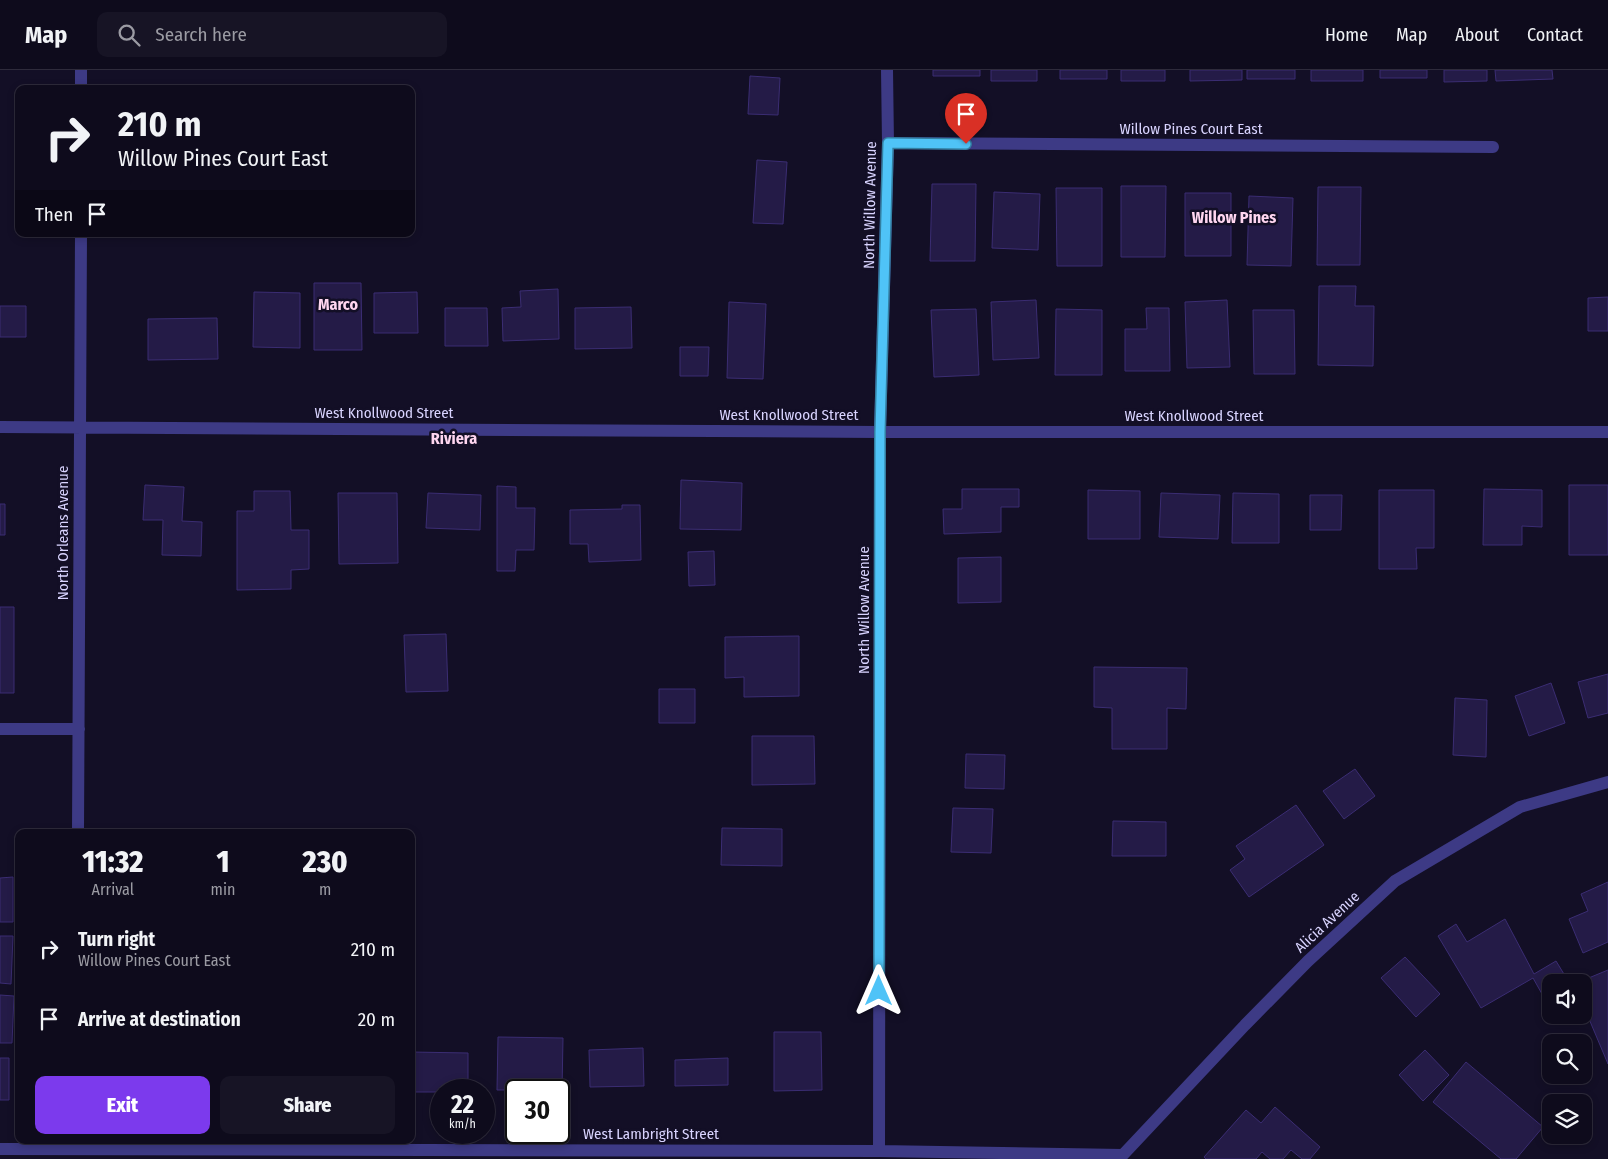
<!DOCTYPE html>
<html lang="en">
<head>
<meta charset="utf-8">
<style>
	body { margin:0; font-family:"Fira Sans Condensed",sans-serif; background:#171425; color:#f1f3f6; height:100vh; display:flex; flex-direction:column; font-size:19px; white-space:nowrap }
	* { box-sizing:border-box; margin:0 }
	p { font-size:16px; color:#9b9ba3 }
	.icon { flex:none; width:28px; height:28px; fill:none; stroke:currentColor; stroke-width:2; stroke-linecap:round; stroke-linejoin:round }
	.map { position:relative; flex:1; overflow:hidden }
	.details { position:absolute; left:15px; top:759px; width:400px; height:315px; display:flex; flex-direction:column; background:#0e0b1c; border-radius:10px; box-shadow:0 2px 8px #0003,0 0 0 1px #2e2b3b }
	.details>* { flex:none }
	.top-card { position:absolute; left:15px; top:15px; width:400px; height:152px; border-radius:10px; box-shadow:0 2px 8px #0003,0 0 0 1px #2e2b3b; background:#0e0b1c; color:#f1f3f6; overflow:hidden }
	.fabs { position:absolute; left:1542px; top:904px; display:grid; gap:10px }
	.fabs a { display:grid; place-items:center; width:50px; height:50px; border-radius:10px; background:#0e0b1c; box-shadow:0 2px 8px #0003,0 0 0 1px #2e2b3b; font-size:25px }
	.speed { position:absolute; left:430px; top:1009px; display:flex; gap:10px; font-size:25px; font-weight:700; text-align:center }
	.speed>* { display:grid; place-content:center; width:65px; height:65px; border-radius:50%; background:#0e0b1c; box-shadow:0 2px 8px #0003,0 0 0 1px #2e2b3b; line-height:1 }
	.speed small { font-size:12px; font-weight:400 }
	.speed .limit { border:2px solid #111; border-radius:8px; background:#fff; color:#111 }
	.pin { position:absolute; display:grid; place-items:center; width:42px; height:42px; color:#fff; margin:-51px -21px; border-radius:50% 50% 50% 0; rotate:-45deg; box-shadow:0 0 5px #0007 }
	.pin .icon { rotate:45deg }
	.me { position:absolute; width:55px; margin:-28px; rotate:0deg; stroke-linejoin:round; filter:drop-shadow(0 0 4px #0008) }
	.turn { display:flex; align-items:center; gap:18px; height:105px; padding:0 20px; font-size:22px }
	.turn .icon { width:65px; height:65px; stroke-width:2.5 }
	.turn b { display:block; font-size:35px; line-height:42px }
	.then { display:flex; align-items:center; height:48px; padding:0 20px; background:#0003; gap:10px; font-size:19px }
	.eta { display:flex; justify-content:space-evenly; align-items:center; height:85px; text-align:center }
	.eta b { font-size:30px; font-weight:800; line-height:35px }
	.button { display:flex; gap:10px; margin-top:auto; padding:10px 20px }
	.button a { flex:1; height:58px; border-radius:10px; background:#7c3aed; color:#fff; font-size:20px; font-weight:800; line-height:58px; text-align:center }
	.button a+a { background:#171425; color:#f1f3f6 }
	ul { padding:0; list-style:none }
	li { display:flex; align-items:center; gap:15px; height:70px; padding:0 20px }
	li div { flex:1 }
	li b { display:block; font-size:19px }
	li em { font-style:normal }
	header { display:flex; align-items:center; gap:30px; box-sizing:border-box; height:70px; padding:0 25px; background:#0e0b1c; border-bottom:1px solid #2e2b3b }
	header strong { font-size:24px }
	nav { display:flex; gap:28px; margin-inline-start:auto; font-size:18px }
	.search { width:350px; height:45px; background:#171425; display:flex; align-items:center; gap:12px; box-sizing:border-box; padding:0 18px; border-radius:10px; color:#9b9ba3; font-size:19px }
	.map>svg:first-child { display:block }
</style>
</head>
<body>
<header>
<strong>Map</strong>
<div class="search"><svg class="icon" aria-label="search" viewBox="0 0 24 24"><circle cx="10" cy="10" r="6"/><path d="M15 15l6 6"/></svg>Search here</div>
<nav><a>Home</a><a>Map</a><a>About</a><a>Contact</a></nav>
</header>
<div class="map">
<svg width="1608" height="1089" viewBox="0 0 1608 1089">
	<rect width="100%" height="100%" fill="#130f26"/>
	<path fill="#241b47" stroke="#3b2d73" d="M933,0h47v6h-47z
		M991,0h46v11h-46z
		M1060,0h47v9h-47z
		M1121,0h44v11h-44z
		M1190,0h52v10l-52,1z
		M1247,0h48v9h-48z
		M1311,0h52v11h-52z
		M1380,0h47v8h-47z
		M1444,0h43v11l-43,1z
		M1495,0h57l1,9 -57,2z
		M750,6l30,2 -2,37 -30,-1z
		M757,90l30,2 -4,62 -30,-1z
		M932,114h44l-1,77h-45z
		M1121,116h45l-1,71h-44z
		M1318,117h43l-1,78h-43z
		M1056,118h46v78h-45z
		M994,122l46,2 -2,56 -46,-2z
		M1185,123h46v63h-46z
		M1249,126l44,2 -2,68 -44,-1z
		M314,213h47l1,67h-48z
		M1319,216h37l-1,20h19l-1,60 -55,-1z
		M558,219l1,50 -56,2 -1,-33 19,-1 -1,-16z
		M254,222l46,1v55l-47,-1z
		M417,222l1,41h-44v-40z
		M1608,227v34h-20v-33z
		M1036,230l3,58 -46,2 -2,-58z
		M1227,230l3,67 -43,1 -2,-66z
		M729,232l37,2 -3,75 -36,-1z
		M0,236h26v31h-26z
		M631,237l1,41 -57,1v-41z
		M445,238h42l1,38h-43z
		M1146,238h23l1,63h-45v-42h22z
		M976,239l3,66 -45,2 -3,-67z
		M1056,239l46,1v65h-47z
		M1253,240h41l1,64h-41z
		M217,248l1,41 -70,1v-41z
		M680,277h29l-1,29h-28z
		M681,410l61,3 -1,47 -61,-1z
		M145,415l39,2 -2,34 20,1 -1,34 -39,-1 1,-35h-20z
		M1569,415h39v70h-39z
		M497,416l19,1v21h19l-1,42h-18l-1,21h-18z
		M962,419h57v18h-18v25l-57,2 -1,-25h19z
		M1484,419l58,1v37l-20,-1v19h-39z
		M1088,420l52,1v48h-52z
		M1379,420h55v58h-18l1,21h-38z
		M254,421h36l1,39h18v39l-18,1v19l-54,1v-79h17z
		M338,423h59l1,70 -59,1z
		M428,423l53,2 -1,35 -54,-2z
		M1161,423l59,2 -2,44 -59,-2z
		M1233,423l46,1v49h-47z
		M1310,425h32l-1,35h-31z
		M0,434h5v31h-5z
		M622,435h18l1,55 -52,2 -1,-18h-18v-34l52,-1z
		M714,481l1,34 -26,1 -1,-34z
		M1001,487v45l-43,1v-45z
		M0,537h14v86h-14z
		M446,564l2,57 -42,1 -2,-57z
		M799,566v60l-55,1v-20l-19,1v-41z
		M1094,597l93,1 -1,41 -19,-1v41h-55v-41l-18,-1z
		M1608,604v39l-20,5 -10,-36z
		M1551,613l14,40 -36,13 -14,-40z
		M659,619h36v34h-36z
		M1455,628l32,2 -1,57 -33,-2z
		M752,666h62l1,48 -63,1z
		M966,684l39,1 -1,34 -39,-1z
		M1355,699l20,27 -31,23 -21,-28z
		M1296,735l28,40 -75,52 -19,-27 15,-11 -9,-13z
		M953,738l40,1 -2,44 -40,-1z
		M1113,751l53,1v34h-54z
		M722,758l60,1v37l-61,-1z
		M13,807v45h-13v-44z
		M1608,812v60l-25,11 -14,-34 19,-8 -7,-17z
		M1505,849l29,55 22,-13 11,18 -6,3h-10v6l-9,6 -9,-16 -52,30 -43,-72 18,-12 11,18z
		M0,866h13l-2,48 -11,-1z
		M1405,887l35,37 -24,23 -35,-39z
		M1608,900v94l-24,-57v-25h-5z
		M0,925l14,1 -2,47h-12z
		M774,962h47l1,58 -48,1z
		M498,967l65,1 -1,52h-65z
		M643,978l1,38 -54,1 -1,-37z
		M1425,980l24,25 -26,26 -24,-26z
		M411,982l57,1v37h-27v2h-30z
		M0,988h9v42h-9z
		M728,988v27l-53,1v-26z
		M1466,992l77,65 -27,32h-15l-68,-57z
		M1275,1037l45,40 -10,12h-8l-11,-9 -8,9h-13l-8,-7 -6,7h-50l-2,-2 42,-47 15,13z"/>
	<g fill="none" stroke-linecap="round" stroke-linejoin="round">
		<path stroke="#3d3a85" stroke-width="12" d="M81,19v-19
			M888,73l605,4
			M0,357l880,5h728
			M0,659h79
			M78,762l3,-598
			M0,1079l879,2 243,4
			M879,1081l1,-719 8,-289 -1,-73
			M1119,1089l126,-134 63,-64 87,-80 125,-74 88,-25"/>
	</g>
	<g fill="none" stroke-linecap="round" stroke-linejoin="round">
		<defs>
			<path id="route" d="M879,921l1,-559 8,-289 78,1"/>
		</defs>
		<use href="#route" stroke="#337fa1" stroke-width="12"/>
		<use href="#route" stroke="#4fc3f7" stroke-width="9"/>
	</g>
	<g text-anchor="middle" stroke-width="5" stroke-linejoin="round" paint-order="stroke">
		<g font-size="15" fill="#d9d4ff" stroke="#130f26">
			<text x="1191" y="64">Willow Pines Court East</text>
			<text transform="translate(870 135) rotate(-89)" y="5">North Willow Avenue</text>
			<text x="384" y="348">West Knollwood Street</text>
			<text x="789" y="350">West Knollwood Street</text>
			<text x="1194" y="351">West Knollwood Street</text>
			<text transform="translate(63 463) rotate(-90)" y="5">North Orleans Avenue</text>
			<text transform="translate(864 540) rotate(-90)" y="5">North Willow Avenue</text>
			<text transform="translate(1327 852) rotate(-43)" y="5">Alicia Avenue</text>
			<text x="651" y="1069">West Lambright Street</text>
		</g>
		<g font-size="16" font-weight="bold" fill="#ffd6f0" stroke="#130f26">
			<text x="1234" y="153">Willow Pines</text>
			<text x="338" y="240">Marco</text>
			<text x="454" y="374">Riviera</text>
		</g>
	</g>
</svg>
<div class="fabs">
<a><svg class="icon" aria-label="sound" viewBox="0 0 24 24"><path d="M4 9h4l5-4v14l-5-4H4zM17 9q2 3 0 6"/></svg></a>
<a><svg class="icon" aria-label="search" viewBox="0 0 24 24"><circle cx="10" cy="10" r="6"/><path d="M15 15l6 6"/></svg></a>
<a><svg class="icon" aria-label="layers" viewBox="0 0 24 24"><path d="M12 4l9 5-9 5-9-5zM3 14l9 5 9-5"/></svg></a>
</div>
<div class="speed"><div>22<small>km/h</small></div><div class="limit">30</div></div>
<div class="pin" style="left:966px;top:74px;background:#d93025"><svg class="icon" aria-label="arrive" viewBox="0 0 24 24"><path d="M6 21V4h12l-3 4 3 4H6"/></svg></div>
<svg class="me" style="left:879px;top:921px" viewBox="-20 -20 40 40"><path d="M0-17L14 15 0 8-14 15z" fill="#4fc3f7" stroke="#fff" stroke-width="4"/></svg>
<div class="top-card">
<div class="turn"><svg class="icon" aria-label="right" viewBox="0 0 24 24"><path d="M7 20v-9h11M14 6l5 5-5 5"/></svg><div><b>210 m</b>Willow Pines Court East</div></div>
<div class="then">Then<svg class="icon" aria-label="arrive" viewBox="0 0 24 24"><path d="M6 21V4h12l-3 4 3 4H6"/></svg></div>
</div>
<section class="details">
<div class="eta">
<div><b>11:32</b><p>Arrival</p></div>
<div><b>1</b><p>min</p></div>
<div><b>230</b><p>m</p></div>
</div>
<ul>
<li><svg class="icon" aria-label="right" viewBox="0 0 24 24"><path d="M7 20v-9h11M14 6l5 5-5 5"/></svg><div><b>Turn right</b><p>Willow Pines Court East</p></div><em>210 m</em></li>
<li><svg class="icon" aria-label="arrive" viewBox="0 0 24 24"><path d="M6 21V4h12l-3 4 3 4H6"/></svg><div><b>Arrive at destination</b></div><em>20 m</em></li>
</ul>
<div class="button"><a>Exit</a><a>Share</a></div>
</section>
</div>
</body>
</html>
